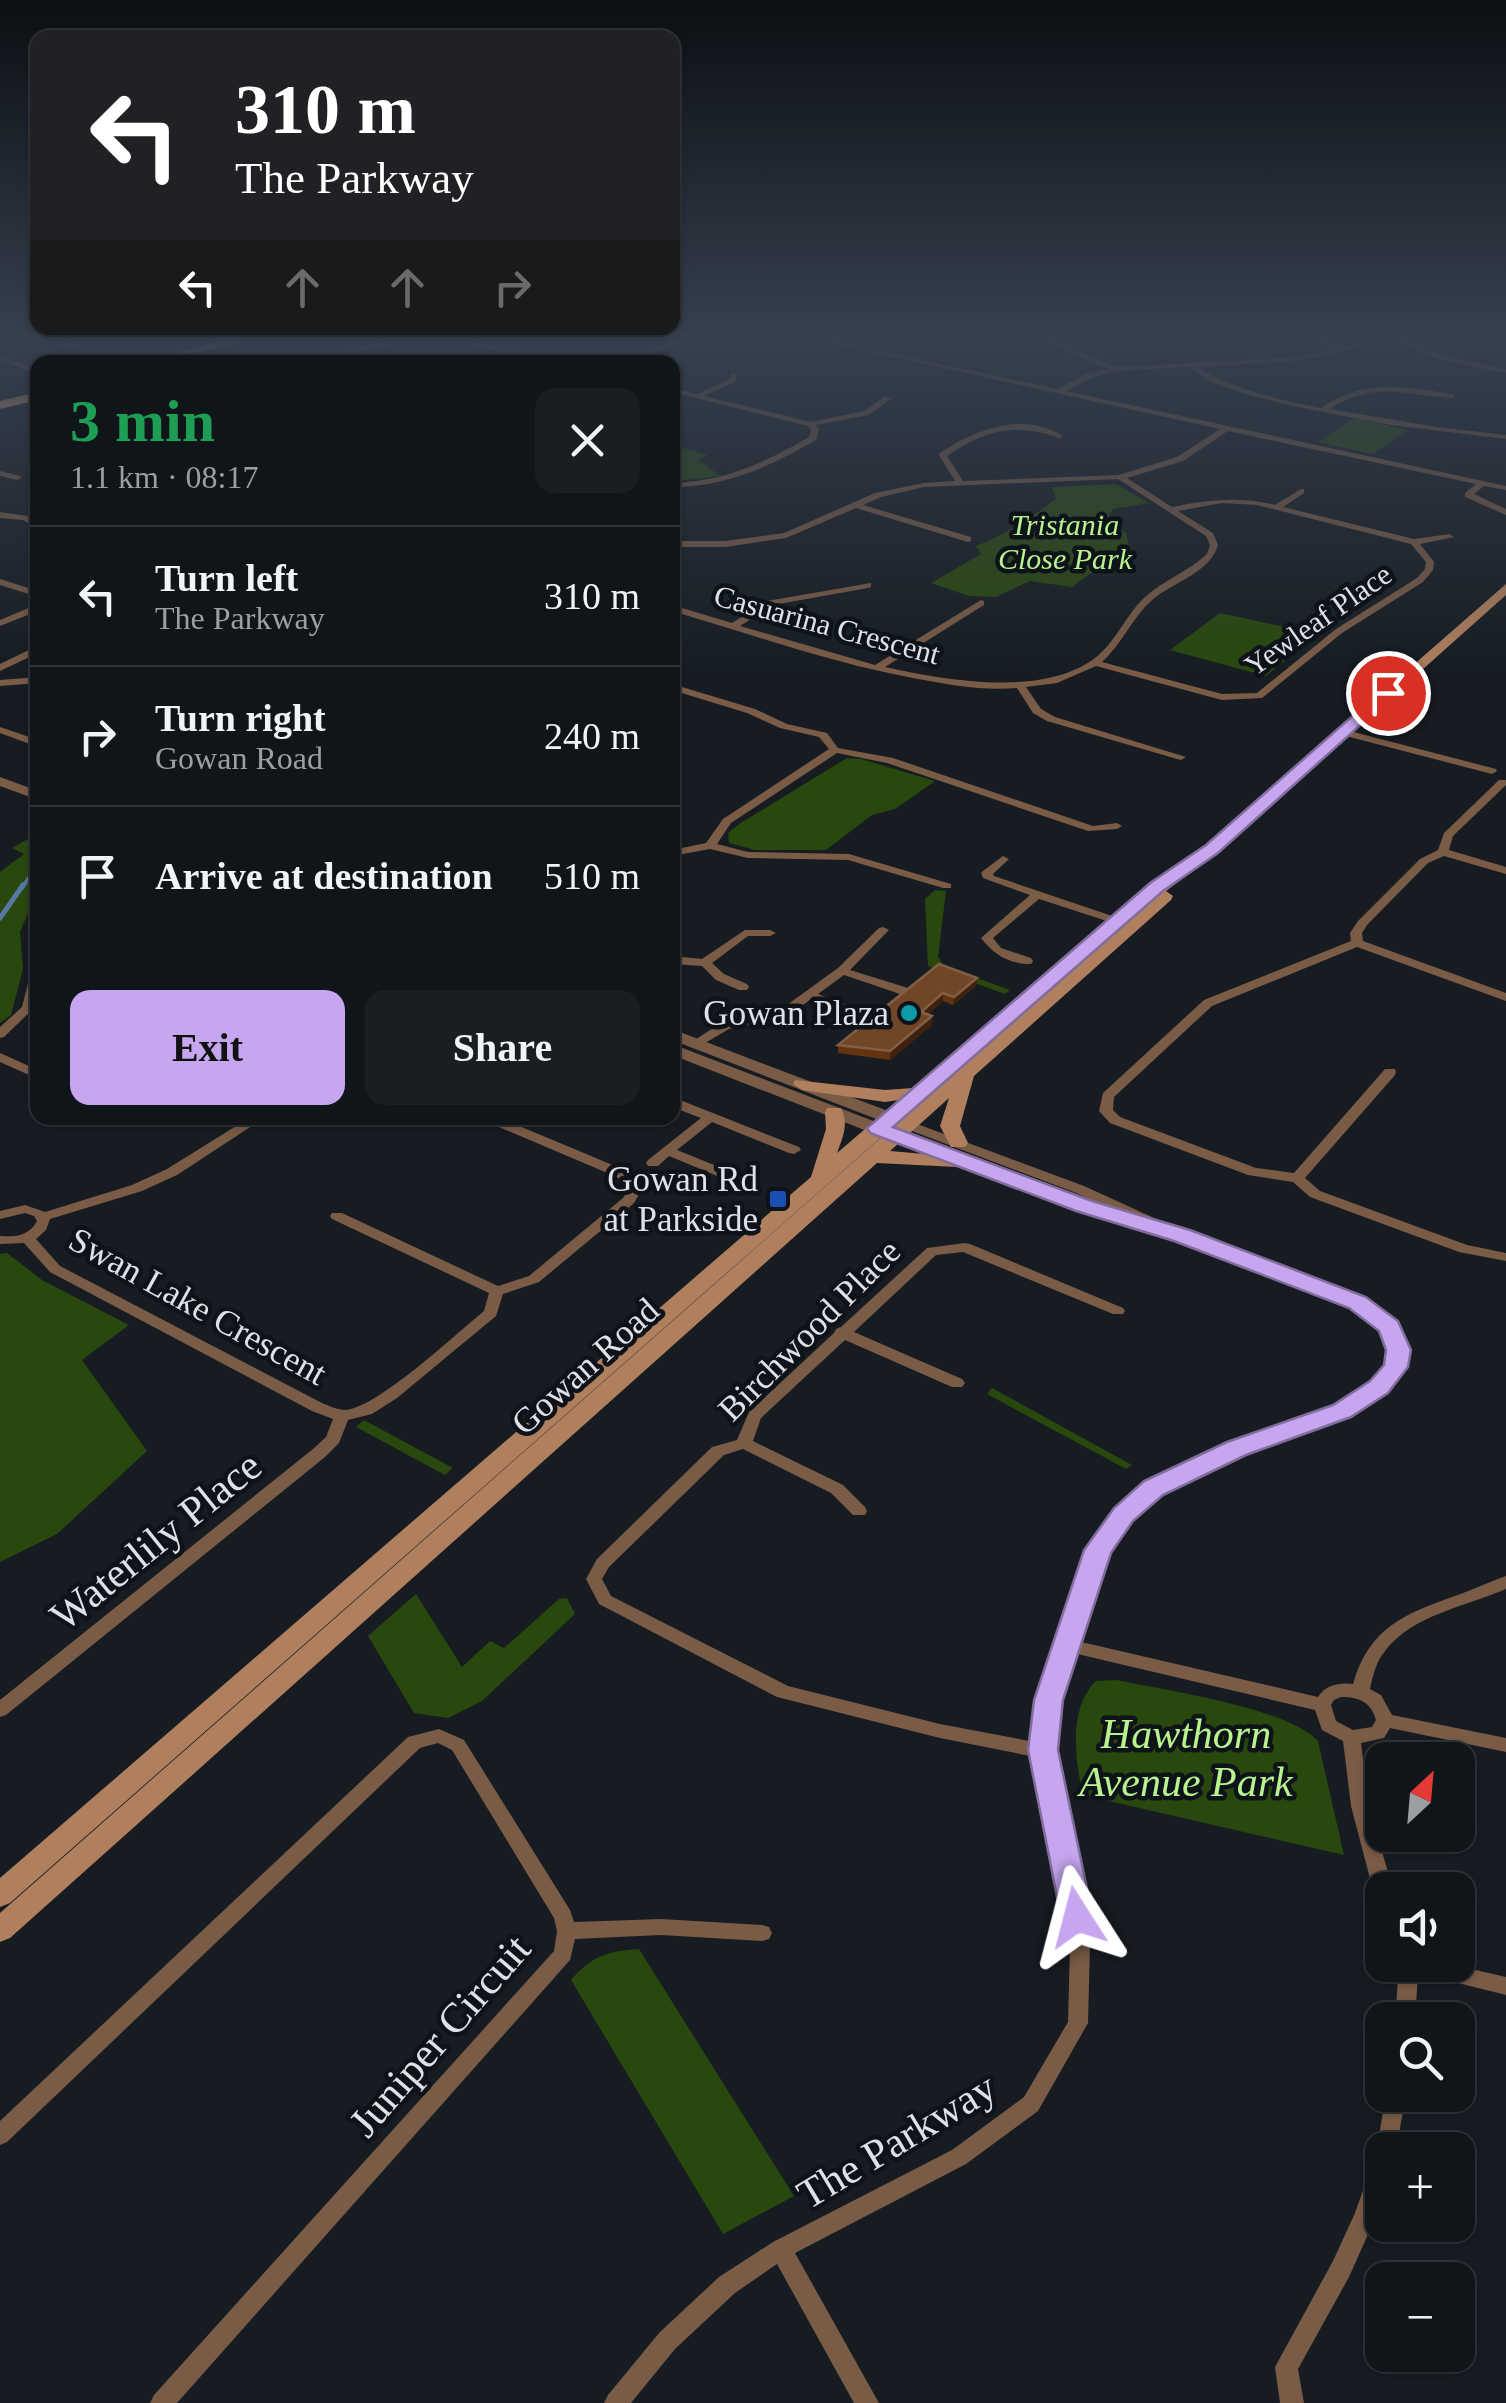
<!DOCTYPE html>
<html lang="en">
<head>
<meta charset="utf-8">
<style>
	body { margin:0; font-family:Georgia,serif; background:#191e23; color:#f1f3f6; height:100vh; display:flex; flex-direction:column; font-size:38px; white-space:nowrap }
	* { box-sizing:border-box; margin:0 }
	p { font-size:32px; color:#9c9fa2 }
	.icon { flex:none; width:55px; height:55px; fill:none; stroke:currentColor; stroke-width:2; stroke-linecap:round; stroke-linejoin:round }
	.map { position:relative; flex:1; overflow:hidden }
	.side { position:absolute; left:30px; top:355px; width:650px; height:770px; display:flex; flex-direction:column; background:#10151a; border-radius:20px; box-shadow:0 2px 8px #0004,0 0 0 2px #303439 }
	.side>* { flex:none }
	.top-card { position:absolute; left:30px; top:30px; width:650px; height:305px; border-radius:20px; box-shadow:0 2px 8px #0004,0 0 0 2px #303439; background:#202124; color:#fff; overflow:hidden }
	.needle { width:65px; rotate:26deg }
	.controls { position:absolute; left:1365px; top:1742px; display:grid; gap:20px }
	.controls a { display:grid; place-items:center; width:110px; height:110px; border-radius:20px; background:#10151a; box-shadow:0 2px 8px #0004,0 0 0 2px #303439; font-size:50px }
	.pin { position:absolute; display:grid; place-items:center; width:85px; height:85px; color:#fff; margin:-42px; border:5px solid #fff; border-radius:50%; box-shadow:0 2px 10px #0007 }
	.me { position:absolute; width:110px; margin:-55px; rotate:351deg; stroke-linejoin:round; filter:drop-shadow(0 0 8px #0008) }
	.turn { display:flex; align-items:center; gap:35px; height:210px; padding:0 40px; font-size:45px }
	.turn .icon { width:130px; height:130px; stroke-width:2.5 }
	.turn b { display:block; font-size:70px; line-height:85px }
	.lanes { display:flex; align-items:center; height:95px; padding:0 40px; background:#0003; justify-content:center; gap:50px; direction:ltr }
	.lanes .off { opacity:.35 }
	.round { display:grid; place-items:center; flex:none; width:105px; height:105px; border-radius:20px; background:#191e23 }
	.summary { display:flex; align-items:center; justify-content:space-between; height:170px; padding:0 40px }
	h1 { font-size:60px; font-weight:700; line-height:75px; color:#1e9e55 }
	.button { display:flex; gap:20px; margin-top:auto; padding:20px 40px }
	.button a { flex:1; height:115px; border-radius:20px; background:#c7a6f0; color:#111; font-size:40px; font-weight:700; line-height:115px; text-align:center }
	.button a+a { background:#191e23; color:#f1f3f6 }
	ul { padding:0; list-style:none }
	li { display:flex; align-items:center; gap:30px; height:140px; padding:0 40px; border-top:2px solid #303439 }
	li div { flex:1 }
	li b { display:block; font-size:38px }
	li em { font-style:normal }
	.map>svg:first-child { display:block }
</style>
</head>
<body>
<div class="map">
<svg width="1506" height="2403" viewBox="0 0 1506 2403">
	<rect width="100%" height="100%" fill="#161c22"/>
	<path fill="#29480d" d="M1354,418l49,11 4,1 -34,24 -55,-12z
		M672,445l36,10 -10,5 23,16 -48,5z
		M1116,484l33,19 -36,6 -6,10 19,14 3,12 -57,42 -42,-6 -34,16 -27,-1 -38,-13 50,-29 -5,-8c28,-11 55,-28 80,-47l-4,-12z
		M1220,613l97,21 -51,42 -96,-26z
		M847,758l14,1 74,22 -40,28 -23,6 -46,35h-71l-26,-7 -1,-10 11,-9z
		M37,834v58l-17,40 3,37 -12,46 -11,8v-151l24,-18 -12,-6z
		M935,890l11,1 -8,66 6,9 66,24 -5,4 -77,-28 -3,-67z
		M7,1253l35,27 87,45 -47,35 65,91 -90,83 -57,28v-308z
		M992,1388l140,77 -6,4 -139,-75z
		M364,1420l89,48 -8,7 -89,-48z
		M416,1594l46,73 28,-26 14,7 55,-49 8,-1 8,16 -93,87 -34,17 -34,-5 -46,-77z
		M1116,1680c48,10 173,28 202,61l26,114 -261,-60c-8,-34 -15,-87 13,-114z
		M639,1949l155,247 -71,38 -152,-254c21,-24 36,-29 68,-31z"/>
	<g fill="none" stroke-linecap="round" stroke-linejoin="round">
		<path stroke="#5778a4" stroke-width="4" d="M22,888l16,-23"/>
		<path stroke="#5778a4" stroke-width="5" d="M0,918l23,-33"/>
		<path fill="#7a5b46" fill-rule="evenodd" d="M50,336l1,3 27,7 -4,2 -28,-7 -2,-5z
			M412,336h15l-117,26h-12z
			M433,336h15l114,26h-12z
			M683,336h10l-59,26h-9z
			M797,336h15l246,53 27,-15 24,-5 -79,-33h10l77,31 181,-10 37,-8 -28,-13c14,0 26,11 39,10 20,-1 37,-10 57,-10l-6,3 49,17 60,13v4l-65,-13 -51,-20 -92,21 -101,6c38,23 81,32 124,41 41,-29 84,-22 130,-14h3v4c-53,-2 -74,-19 -125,11l108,18 69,8v4l-115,-14 -99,-19 -46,-12 -35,-12 -22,-15 -73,4 -25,7 -25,13 440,95v4l-22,-4 -10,8 32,15v6l-41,-18v-4l11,-9 -248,-53 -45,30 -56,17 45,29c36,-7 68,-11 103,-2l26,-16h3v4l-21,14 131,32 36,-5 4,3 -34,7 14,18 -1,8 -10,12 -81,51 -80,65 -40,2 -126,-34 -39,17 -31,4 15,22 14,8 131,40 -5,3 -4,-1 -130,-38 -14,-8 -16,-25c-33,3 -67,-3 -99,-9 -84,-15 -164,-44 -246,-68v-6l60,18 35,-22 104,-18v4l-3,1 -95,17 -33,21 135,39 106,-65 3,1v4l-99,62c60,13 157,31 210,-9 21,-16 30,-42 49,-60 19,-18 44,-26 63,-44l3,-9 -4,-9 -88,-57 -194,8 -43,10 -18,8 108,32v4l-3,1 -112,-34 -70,30 -61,9h-53v-6h53l59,-8 91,-40 49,-10 31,-2 -16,-26 1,-2c36,-24 83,-42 123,-17l-4,2c-43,-16 -74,-8 -112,18l16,25 156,-6 58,-18 43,-28zM1222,503l35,2 154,39 15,18 -1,7 -8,9 -81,51 -79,64 -35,1 -120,-32c20,-18 30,-44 50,-62 21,-18 58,-27 66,-55l-5,-12 -35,-22z
			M0,355l38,15v5l-38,-15z
			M731,373l7,2 -3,7 -31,14 107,26 53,-11 20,-14 7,2 -22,16 -53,10 3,5 -3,10c-45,26 -90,47 -144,47v-4c52,-1 94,-21 137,-46l2,-7 -3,-4 -136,-34v-4l25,6 32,-15z
			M0,471l20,5 1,2 -4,2 -17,-4z
			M0,512l28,4 10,6v6l-15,-8 -23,-2z
			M0,579l38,12v6l-38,-12z
			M38,604v7l-38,15v-6z
			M33,648h5v5l-38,18v-7z
			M38,677v6l-38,3v-6z
			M672,684l83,25 32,15 40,9 11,15 55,10 200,68 24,-3 5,3 -5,3 -29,2 -201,-68 -50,-10 -106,70 -14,21 31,8 101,2 102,30v4h-8l-95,-28 -100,-2 -38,-9 -38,7v-6l34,-7 17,-24 106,-70 -10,-12 -39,-9 -33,-15 -75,-23z
			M0,727l38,13v7l-38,-14z
			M1346,730l150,39 1,2 -5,3 -150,-39v-4z
			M1499,780h7v5l-53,51 -4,14 57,17v7l-62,-18 -16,7 -61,62 -5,8 1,8 143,52v8l-149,-54 -145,59 -98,91 -1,13 7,7 136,51 38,5 91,-104h10l1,3 -1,3 -90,103 15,13 147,54 39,8v8l-47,-9 -149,-55 -17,-15 -45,-7 -138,-52 -11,-12 4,-18 101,-93 147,-59 -1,-8 8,-12 62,-62 18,-9 6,-17z
			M1003,856l6,3 -16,15 1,2 133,45 2,2 -2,2h-8l-80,-26 -46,39 8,10 30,10 2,3 -2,3c-22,0 -37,-9 -50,-26l49,-43 -47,-17 -2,-5 2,-2z
			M883,927l6,3 -2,2 -37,38 58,18 2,3 -2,3h-8l-56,-19 -26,19 54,20 2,3 -2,3h-8l-53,-21 -23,17 -59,13 -29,17 -4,1 -6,-4 31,-20 59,-13 58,-42 41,-40z
			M745,930h25l6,3 -6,3h-22l-36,27 12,11 23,10 2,3 -2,3h-8l-23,-10 -14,-14 -30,-2v-8l30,3z
			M34,960h4v33l-4,15 -30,29 -4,1v-11l22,-20z
			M0,1053l38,17v9l-38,-17z
			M672,1100h8l119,47 2,3 -7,4 -5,-1 -77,-31 -35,28 79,32 2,3 -2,3h-10l-77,-32 -11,10h-10l-2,-3 2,-3 53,-42 -29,-11z
			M249,1118h15l-87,57 -35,16 -92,28 -4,11 -10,9 24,27 262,137c7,3 16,7 23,7 31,-1 112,-77 139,-99l5,-18 -157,-74 -2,-3 2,-3h10l156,73 31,-10 94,-78 5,-9 -4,-8 -12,-6 -127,-54 -1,-3h16l122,51 13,7 7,13 -8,14 -95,79 -36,12 -7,22 -99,82 -25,16 -24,6 -9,23 -14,14 -319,258 -6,2v-17l313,-251 13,-12 7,-18 -21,-8 -262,-139 -26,-29 -24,1v-8c16,1 29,0 37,-15l-3,-5 -9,-3 -25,6v-8l25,-6 20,7 87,-27 35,-16z
			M909,1121l175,65 103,47 176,67 31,24 12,26 -2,17 -20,24 -37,24 -104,38 -83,39 -30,27 -24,33 -29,89 241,56c7,-12 22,-15 35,-13 16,-56 51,-70 102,-88 17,-6 34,-14 51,-20v13c-39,17 -94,26 -121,62 -9,11 -12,24 -15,38l11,6 11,20 114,23v14l-116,-24 -6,10 -23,5 8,63 24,84h-11v8l-6,-2 -3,-6 -22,-84 -8,-65 -21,-11 -7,-20 -242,-57 -15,47 -6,51 32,137 6,58 -2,77 -50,88 -72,53 -171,89 84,150h-25l-77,-139 -42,29 -60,56 -44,54h-27l4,-8 51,-62 60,-56 54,-35 179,-92 72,-53 44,-75 2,-76 -6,-58 -29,-131 -95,-19 -163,-41 -178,-93 -13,-25 11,-20 115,-112 25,-7 12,-28 85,-79 2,-4 5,-2 86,-79 38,-5 5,1 153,64 2,3 -2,3h-10l-150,-62 -27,3 -82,77 108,47 3,4 -3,4h-10l-107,-47 -84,78 -8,23 90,44 22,22 2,4 -2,4h-12l-22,-22 -88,-44 -19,6 -115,112 -7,12 9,17 177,90 152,38 95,18 5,-42 50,-150 28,-39 30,-27 83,-39 106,-38 37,-24 15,-17 3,-16 -9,-20 -30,-24 -176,-67 -42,-19 -7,3 -5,-1 -231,-83 -2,-3 2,-3h10l203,73 -31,-14 -170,-64 -2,-3zM1341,1697c18,0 30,5 35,23l-4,7 -19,3 -17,-9 -5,-16 3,-5z
			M439,1729l25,11 106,170 4,12 87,-3 101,6 7,2 3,6 -3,6 -7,2 -101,-6 -86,4 -5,21 -393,443h-27l4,-8 400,-444 3,-20 -3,-13 -102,-168 -14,-7 -18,5 -413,394 -7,3v-24l408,-384z
			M1399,1965h55l52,12v18l-88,-22 -3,47h-20z
			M1386,2095h20l-10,55h-14v45l-5,19 -28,63 -51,92 6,34h-24l-5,-36 58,-106 22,-48 21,-60z"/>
		<path fill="#7a5b46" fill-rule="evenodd" d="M0,777l38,14v9l-38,-14z
			M672,1029l224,85 2,4 -8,5 -6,-1 -212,-82z
			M672,1044l212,81 2,4 -2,4h-12l-200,-78z"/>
		<path fill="#b07f5d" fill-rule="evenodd" d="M1506,584v11l-288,257 -52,39 7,5 -2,4 -197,176 -14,50 8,17 -3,4h-14l-11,-21 9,-28 -59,53 80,7 10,6 -3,4 -100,-5 -867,775 -10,4v-29l1127,-992 -1117,982 -10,4v-29l811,-701 15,-48 -1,-17 2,-4h14c8,16 2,29 -4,45l62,-53 -14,2 -83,-12 -9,-6 2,-4 90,10 28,-2 197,-171 96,-71z"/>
		<path fill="#e8a97e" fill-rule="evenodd" d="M238,336h21l-98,26h-18z
			M38,392v8l-38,9v-8z"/>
	</g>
	<path fill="#643310" d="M977,978l-1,8 -23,19 -10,-4 -16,14 5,10 -42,35 -52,-7v-8z"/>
	<path fill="#3f220e" d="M977,978l-1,8 -23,19 1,-8z
		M943,993v8l-23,19 1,-8z
		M932,1016v9l-42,35v-9z"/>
	<path fill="#714627" stroke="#825e45" stroke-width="2.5" d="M939,964l38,14 -23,19 -11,-4 -22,19 11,4 -42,35 -52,-6z"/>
	<linearGradient id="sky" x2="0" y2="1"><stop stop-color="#0c0f13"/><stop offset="0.5" stop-color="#36404f"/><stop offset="1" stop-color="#36404f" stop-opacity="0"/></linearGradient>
	<rect width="1506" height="673" fill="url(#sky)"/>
	<path fill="#c7a6f0" stroke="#816c9c" stroke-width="2.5" d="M1382,690l14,3 -178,160 -55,38 -270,236 199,74 98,29 176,67 32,24 13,29 -3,17 -20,26 -37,24 -105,38 -83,40 -30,26 -22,32 -48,147 -5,50 35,167 -5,10 -11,4 -11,-4 -5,-10 -33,-167 6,-50 50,-150 30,-42 30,-27 83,-39 106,-37 37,-24 14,-16 2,-15 -7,-19 -30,-23 -175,-67 -98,-30 -206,-78 -3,-5 283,-245 56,-38z"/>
	<circle fill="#0f9aa8" stroke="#0d1319" stroke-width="4" cx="909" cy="1013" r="10"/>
	<rect fill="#1a4fb4" stroke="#0d1319" stroke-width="4" x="768" y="1189" width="20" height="20" rx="5"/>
	<g text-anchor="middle" stroke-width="9" stroke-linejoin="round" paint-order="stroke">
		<g font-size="30" font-style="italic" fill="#b8f38e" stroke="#0d1319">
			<text x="1065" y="535">Tristania<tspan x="1065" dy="34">Close Park</tspan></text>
		</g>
		<g font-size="30" fill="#dee2e6" stroke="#0d1319">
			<text transform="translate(1318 620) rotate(-35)" y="10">Yewleaf Place</text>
			<text transform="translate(827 625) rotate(15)" y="10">Casuarina Crescent</text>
		</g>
		<g font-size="35" fill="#dee2e6" stroke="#0d1319" text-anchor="end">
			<text x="889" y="1025">Gowan Plaza</text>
			<text x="758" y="1191">Gowan Rd<tspan x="758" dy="40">at Parkside</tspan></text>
		</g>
		<g font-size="35" fill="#dee2e6" stroke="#0d1319">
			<text transform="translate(198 1306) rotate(29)" y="12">Swan Lake Crescent</text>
			<text transform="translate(809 1330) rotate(-45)" y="12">Birchwood Place</text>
			<text transform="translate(585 1366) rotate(-42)" y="12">Gowan Road</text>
		</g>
		<g font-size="42" fill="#dee2e6" stroke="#0d1319">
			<text transform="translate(155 1540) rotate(-39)" y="15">Waterlily Place</text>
			<text transform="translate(439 2035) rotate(-49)" y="15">Juniper Circuit</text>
			<text transform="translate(896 2140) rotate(-31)" y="15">The Parkway</text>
		</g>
		<g font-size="42" font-style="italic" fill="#b8f38e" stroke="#0d1319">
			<text x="1186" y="1748">Hawthorn<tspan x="1186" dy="48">Avenue Park</tspan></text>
		</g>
	</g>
</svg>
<div class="controls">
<a><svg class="needle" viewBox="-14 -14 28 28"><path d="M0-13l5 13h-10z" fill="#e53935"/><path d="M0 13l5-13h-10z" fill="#9c9fa2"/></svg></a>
<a><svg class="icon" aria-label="sound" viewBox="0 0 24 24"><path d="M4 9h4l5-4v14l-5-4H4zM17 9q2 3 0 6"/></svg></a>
<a><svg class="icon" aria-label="search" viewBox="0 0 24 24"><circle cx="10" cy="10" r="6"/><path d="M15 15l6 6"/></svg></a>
<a>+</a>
<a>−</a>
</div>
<div class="pin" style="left:1388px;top:693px;background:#d93025"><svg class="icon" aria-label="arrive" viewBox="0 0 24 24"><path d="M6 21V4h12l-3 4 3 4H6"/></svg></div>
<svg class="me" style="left:1077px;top:1917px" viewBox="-20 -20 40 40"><path d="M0-17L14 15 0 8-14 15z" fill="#c7a6f0" stroke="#fff" stroke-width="4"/></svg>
<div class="top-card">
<div class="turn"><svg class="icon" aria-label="left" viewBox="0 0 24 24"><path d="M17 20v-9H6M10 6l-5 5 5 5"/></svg><div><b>310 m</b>The Parkway</div></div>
<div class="lanes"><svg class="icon" aria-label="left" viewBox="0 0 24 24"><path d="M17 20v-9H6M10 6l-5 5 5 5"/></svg><svg class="icon off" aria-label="ahead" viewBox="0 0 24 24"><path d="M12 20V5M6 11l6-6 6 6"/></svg><svg class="icon off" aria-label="ahead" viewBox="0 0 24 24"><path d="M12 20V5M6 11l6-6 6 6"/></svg><svg class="icon off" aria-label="right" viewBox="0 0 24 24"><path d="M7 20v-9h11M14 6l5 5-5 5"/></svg></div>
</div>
<section class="side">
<div class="summary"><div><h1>3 min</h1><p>1.1 km · 08:17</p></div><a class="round"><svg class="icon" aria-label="close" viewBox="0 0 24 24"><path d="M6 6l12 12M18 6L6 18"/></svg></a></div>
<ul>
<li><svg class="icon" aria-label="left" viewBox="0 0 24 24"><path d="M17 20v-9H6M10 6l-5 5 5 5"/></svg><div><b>Turn left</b><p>The Parkway</p></div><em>310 m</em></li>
<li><svg class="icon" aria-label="right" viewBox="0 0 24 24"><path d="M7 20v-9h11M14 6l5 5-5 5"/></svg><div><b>Turn right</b><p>Gowan Road</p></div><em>240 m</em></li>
<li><svg class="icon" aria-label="arrive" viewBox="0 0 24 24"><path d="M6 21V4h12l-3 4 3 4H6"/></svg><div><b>Arrive at destination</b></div><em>510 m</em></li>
</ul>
<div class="button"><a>Exit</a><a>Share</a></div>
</section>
</div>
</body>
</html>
